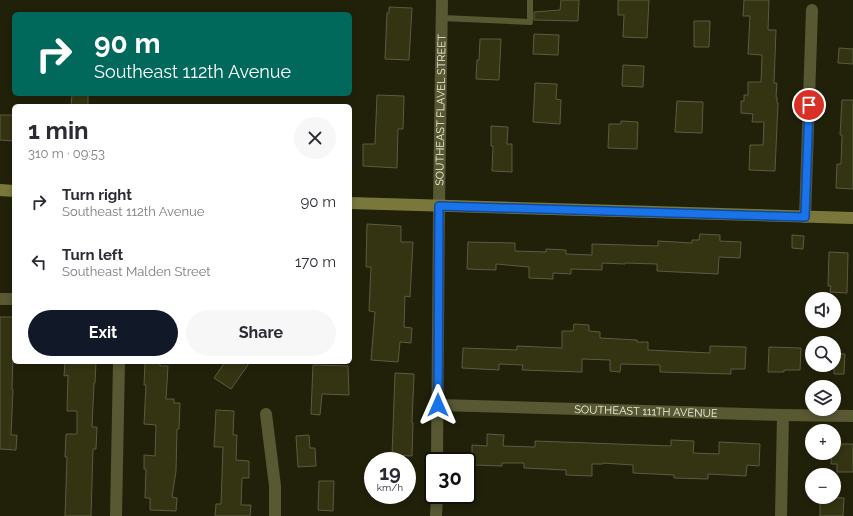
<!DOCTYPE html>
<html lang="en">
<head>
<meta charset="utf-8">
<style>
	body { margin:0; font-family:Raleway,sans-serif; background:#f7f7f7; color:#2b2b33; height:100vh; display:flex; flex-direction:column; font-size:15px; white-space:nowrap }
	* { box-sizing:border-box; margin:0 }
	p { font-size:13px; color:#7c7c81 }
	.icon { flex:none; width:22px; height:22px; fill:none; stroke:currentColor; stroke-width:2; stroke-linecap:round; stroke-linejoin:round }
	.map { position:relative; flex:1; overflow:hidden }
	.details { position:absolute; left:12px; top:104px; width:340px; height:260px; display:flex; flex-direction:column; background:#fff; border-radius:6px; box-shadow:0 2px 6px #0003 }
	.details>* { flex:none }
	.top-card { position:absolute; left:12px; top:12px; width:340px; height:84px; border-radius:6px; box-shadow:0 2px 6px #0003; background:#00695c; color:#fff; overflow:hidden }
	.buttons { position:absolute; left:805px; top:292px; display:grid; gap:8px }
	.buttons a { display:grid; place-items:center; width:36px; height:36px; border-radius:50%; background:#fff; box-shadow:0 2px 6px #0003; font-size:20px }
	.speed { position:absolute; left:364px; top:452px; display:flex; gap:8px; font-size:20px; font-weight:700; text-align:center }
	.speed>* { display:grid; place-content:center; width:52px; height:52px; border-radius:50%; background:#fff; box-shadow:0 2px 6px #0003; line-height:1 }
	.speed small { font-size:10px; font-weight:400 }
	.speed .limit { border:2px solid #111; border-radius:6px; background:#fff; color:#111 }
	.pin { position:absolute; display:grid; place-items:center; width:34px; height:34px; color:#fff; margin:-17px; border:2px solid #fff; border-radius:50%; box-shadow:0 1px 4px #0007 }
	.me { position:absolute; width:44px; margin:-22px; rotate:0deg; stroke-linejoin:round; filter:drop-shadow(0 0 3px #0008) }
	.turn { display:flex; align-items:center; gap:14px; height:84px; padding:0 16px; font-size:18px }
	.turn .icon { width:52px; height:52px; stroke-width:2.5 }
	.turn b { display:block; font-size:28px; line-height:34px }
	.round { display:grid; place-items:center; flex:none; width:42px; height:42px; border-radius:21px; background:#f7f7f7 }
	.head { display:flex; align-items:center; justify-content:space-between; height:68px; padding:0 16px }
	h1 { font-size:24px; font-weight:700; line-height:30px }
	.cta { display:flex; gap:8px; margin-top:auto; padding:8px 16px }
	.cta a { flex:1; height:46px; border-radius:24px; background:#111827; color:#fff; font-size:16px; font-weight:700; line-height:46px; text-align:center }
	.cta a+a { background:#f7f7f7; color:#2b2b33 }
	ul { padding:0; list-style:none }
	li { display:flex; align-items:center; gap:12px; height:60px; padding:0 16px }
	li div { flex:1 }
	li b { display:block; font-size:15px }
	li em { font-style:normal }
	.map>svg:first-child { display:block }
</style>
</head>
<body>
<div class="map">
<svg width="853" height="516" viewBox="0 0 853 516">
	<rect width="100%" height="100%" fill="#21210a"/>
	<path fill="#343413" stroke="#5b5b42" d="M561,0h18l-1,21 -44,-1v-8l26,-2z
		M618,0h31l-2,38 -24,-1 1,-22h-6z
		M744,0h25l-1,30h8l-2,53h3l-1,14h1v6h1l-3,68 -26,-1 1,-25h13l1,-23h-12l1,-8 -12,-1v-12h3v-6h4v-13h13l1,-27 -14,-1 2,-38h-7z
		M389,7l23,1 -3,52 -24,-1 2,-46h2z
		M694,21h16l-1,26h-15z
		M534,34l25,1 -1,20 -25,-1z
		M480,39h21l-2,41 -23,-1 1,-19h2z
		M839,48l14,1v15l-15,-1z
		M623,65l21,1 -1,21 -21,-1z
		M535,83l22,1 -1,15 5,1 -1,24 -27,-2z
		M72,94h16v12h-17z
		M377,95l27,1 -1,33h-5l-1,39 -34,-2v-22h12z
		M842,100h11v89l-17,-1 1,-24h4l1,-29h-2z
		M677,101l26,1 -1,31 -27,-1z
		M0,115h14v26l-14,-1z
		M621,121l17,1 -1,27 -29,-1 1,-24h12z
		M491,126l17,1 -1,17h5v28l-20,-1 1,-25h-2z
		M367,224l34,2v16h12l-3,55 -5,-1 -1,31 8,1 -1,15 -11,-1 -2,20 -27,-2 4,-48 -6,-1 2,-44h-5z
		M700,234l20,1v6l21,1 -1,16 -21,-1 -1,17 -61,-3v-7l-32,-1v1l-23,-1v7l-31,-1v5l-18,-1v6l-24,-1v-11l-33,-3v6l-29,-1 1,-27 47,1v8l31,1v-3l20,1v4l26,1v-11l66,2v-5l34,2v-3h7z
		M792,235l12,1 -1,13 -11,-1z
		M829,252l19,1 -1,40 -17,-1 1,-6h-3z
		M0,317h14l-2,72h1l-2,46h6l-1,15 -16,-1z
		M574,324l15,1v6l11,1v6l37,2v2h11v8l62,3v-7l36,1 -1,22h-14v5l-71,-2v-7l-39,-1 -1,8 -10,-1v-11l-28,-1v13l-60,-2 1,-5 -24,-1v6l-37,-2 1,-20 54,2v-4l45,2v-17h11z
		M769,347l32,1 -1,22h-16v2h-16z
		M834,353l11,1 -1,20h-10z
		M65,362h31l-1,21h-1l-2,44h5l-1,22h-3l-2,67h-26l2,-59h-2l1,-23h11v-23h-10l1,-36 -4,1z
		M145,362h15v4h8l-2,33h8v4h6l-1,26h-2l-1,42 -4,26 5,1 -1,13 -26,-1v-12h-5l1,-29h-2v-14l11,1 1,-31 -12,-1 2,-39h-2z
		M225,362h25l-19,27 -17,-11z
		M313,365l35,1 1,29 -27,-1 -2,21 -9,-1z
		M395,373l19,1 -2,49h1l-1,33 -20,-1z
		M216,410l18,1 -1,24h4l-1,25 13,1v17h-7l-1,27h10l-1,11h-35l1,-12h5l2,-57h-9z
		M487,434l17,1 -1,11 32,1v-6l136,5v-6l23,1 -1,12 26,1v-12l41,2 -1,22 -12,-1 -1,11 -38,-2v5l-34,-1v-3l-41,-2v-8l-30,-2v1h-11v12l-26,-1v-5l-42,-2v-5h-22v3l-30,-1v-20l15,1z
		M309,435l1,13h5l1,18 -18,1 -2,-31z
		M834,444h19v28h-16v-8h-6l1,-11h2z
		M319,481h15l-1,30 -15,-1z
		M820,497l24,1 -1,18h-23z"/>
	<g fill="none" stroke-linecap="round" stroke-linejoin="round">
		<path stroke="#585833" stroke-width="6" d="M442,18l88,4v-22"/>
		<g stroke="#585833" stroke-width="12">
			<path d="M805,217l7,-207"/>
			<path d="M0,299h14"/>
			<path id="s1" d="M438,405l345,10 70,1"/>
			<path d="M266,414l9,72v30"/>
			<path d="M437,461l2,-256"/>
			<path d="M116,516l3,-154"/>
			<path d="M436,516l1,-21"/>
			<path d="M781,516l2,-101"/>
		</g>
		<path stroke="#585833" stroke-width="12" id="s2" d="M439,205l3,-205"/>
		<path stroke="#79783a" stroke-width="12" d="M0,190l14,1
			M350,203l503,15"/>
	</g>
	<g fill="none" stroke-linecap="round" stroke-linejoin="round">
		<defs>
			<path id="route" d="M438,405l1,-199 366,11 4,-112"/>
		</defs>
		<use href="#route" stroke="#114b97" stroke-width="10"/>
		<use href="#route" stroke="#1a73e8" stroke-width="7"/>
	</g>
	<g text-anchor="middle" stroke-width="4" stroke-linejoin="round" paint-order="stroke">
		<g font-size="11" fill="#f1f2e3" stroke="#181703">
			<text dy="4" stroke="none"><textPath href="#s2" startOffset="95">SOUTHEAST FLAVEL STREET</textPath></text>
			<text dy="4" stroke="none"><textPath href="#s1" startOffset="208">SOUTHEAST 111TH AVENUE</textPath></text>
		</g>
	</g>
</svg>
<div class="buttons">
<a><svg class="icon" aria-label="sound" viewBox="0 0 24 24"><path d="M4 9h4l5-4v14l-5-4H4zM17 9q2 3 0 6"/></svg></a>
<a><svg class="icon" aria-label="search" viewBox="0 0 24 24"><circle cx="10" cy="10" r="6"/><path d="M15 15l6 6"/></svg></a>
<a><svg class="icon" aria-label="layers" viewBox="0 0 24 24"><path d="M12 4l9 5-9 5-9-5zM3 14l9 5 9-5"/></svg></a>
<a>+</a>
<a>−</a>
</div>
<div class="speed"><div>19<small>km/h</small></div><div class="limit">30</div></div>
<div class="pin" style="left:809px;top:105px;background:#d93025"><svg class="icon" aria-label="arrive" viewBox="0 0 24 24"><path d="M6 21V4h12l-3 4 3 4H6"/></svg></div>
<svg class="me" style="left:438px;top:405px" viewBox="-20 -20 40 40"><path d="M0-17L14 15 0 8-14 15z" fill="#1a73e8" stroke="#fff" stroke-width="4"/></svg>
<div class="top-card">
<div class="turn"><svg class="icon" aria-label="right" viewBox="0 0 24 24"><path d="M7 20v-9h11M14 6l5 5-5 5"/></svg><div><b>90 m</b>Southeast 112th Avenue</div></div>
</div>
<section class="details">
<div class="head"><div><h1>1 min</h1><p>310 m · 09:53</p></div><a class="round"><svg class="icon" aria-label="close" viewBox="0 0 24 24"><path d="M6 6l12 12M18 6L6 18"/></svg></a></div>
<ul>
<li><svg class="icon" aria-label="right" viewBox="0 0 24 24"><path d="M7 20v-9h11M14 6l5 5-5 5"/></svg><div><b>Turn right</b><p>Southeast 112th Avenue</p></div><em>90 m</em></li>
<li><svg class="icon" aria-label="left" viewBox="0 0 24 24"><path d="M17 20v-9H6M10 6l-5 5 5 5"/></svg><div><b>Turn left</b><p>Southeast Malden Street</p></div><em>170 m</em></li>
</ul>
<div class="cta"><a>Exit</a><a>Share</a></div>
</section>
</div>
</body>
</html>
